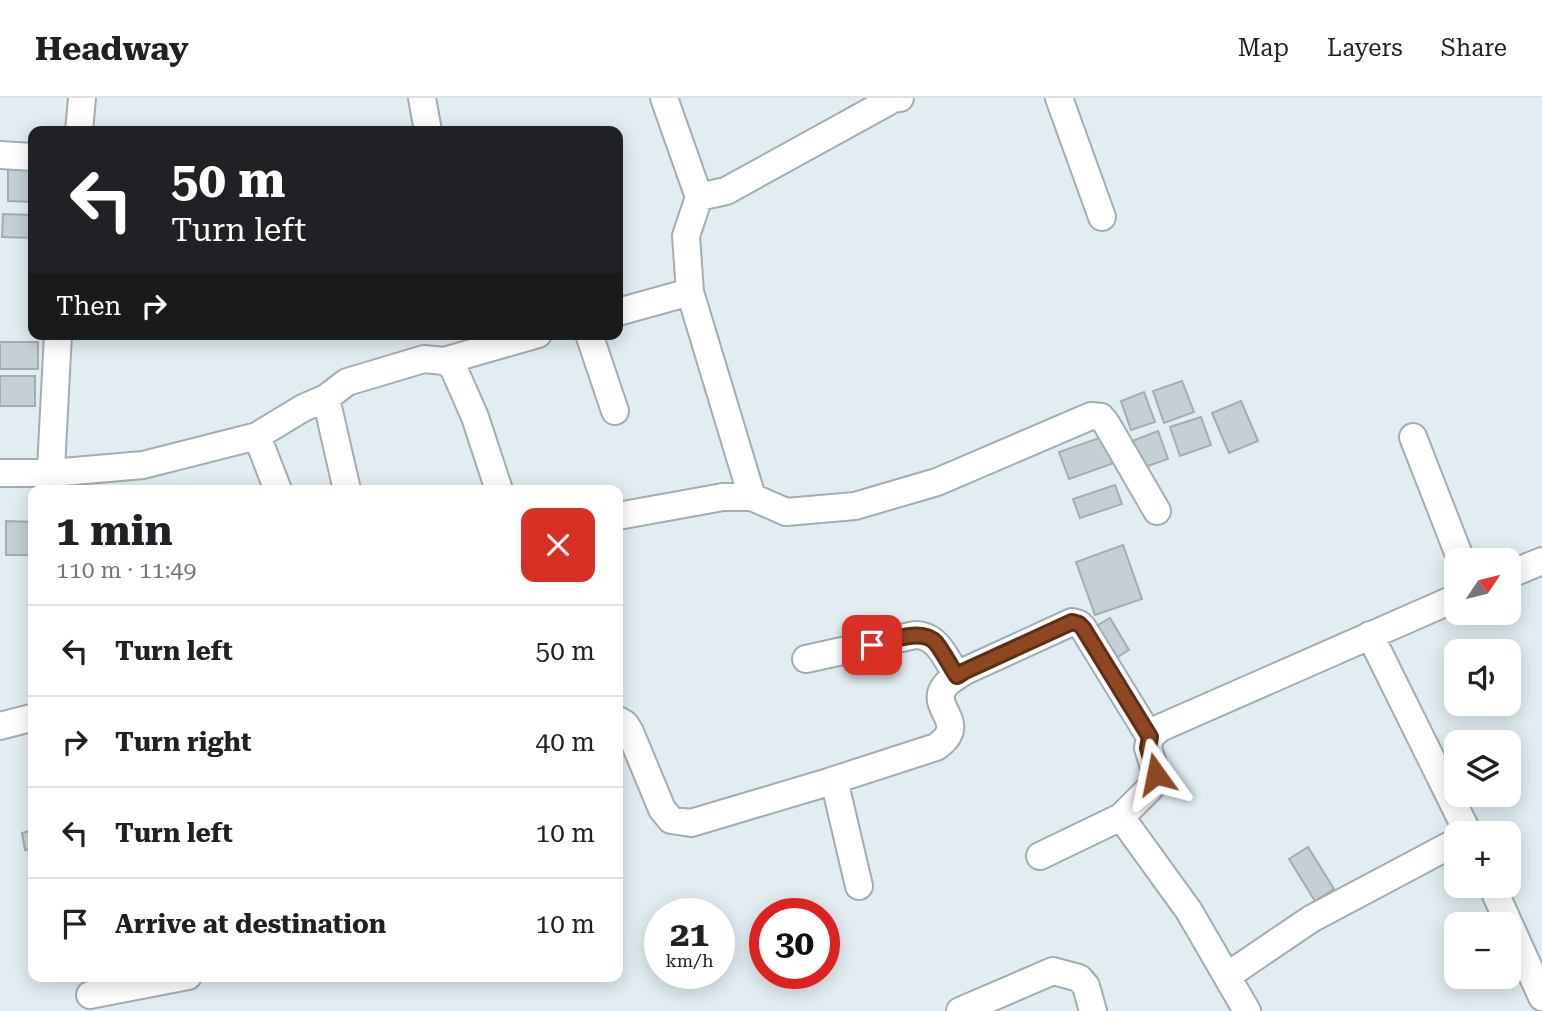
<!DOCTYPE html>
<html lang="en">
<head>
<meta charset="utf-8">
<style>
	body { margin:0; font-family:"Roboto Serif",serif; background:#f2f2f2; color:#202124; height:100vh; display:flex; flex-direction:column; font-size:26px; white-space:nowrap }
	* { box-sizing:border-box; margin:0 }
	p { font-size:23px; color:#757577 }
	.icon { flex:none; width:38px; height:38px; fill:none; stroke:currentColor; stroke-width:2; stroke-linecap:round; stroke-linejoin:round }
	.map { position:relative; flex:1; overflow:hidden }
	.details { position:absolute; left:28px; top:387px; width:595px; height:497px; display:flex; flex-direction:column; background:#fff; border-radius:14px; box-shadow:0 4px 18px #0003 }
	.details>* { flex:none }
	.guide { position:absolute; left:28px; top:28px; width:595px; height:214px; border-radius:14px; box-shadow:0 4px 18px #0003; background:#202124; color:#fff; overflow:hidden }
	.needle { width:46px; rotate:55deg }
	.tools { position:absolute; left:1444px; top:450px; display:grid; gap:14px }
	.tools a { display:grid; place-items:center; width:77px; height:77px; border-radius:14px; background:#fff; box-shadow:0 4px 18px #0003; font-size:35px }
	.speed { position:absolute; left:644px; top:800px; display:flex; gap:14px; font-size:35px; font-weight:700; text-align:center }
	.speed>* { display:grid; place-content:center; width:91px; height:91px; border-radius:50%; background:#fff; box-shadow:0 4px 18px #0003; line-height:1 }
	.speed small { font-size:18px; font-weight:400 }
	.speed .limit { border:10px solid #d22; background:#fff; color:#111 }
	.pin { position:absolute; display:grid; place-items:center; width:60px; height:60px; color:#fff; margin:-30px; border-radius:14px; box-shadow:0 4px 10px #0006 }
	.me { position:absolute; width:77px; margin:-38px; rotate:348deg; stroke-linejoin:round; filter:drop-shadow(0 0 5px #0008) }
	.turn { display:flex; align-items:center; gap:24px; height:147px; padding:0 28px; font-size:32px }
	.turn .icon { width:91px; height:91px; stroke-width:2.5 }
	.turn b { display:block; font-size:49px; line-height:60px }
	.then { display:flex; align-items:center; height:66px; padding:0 28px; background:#0003; gap:14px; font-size:26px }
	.round { display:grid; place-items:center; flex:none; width:74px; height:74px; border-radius:14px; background:#f2f2f2 }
	.headline { display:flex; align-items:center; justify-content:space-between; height:119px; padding:0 28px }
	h1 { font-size:42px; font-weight:700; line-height:52px }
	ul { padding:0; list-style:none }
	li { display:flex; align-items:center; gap:21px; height:91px; padding:0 28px; border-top:2px solid #e0e0e0 }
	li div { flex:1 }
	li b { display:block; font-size:26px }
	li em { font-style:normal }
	header { display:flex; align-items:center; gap:42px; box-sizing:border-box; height:98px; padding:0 35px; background:#fff; border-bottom:2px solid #e0e0e0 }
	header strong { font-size:33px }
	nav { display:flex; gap:38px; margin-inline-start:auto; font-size:24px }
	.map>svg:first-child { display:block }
</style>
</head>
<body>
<header>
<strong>Headway</strong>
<nav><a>Map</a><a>Layers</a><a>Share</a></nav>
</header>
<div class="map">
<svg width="1542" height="913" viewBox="0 0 1542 913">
	<rect width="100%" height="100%" fill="#e2edf2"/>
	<path fill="#c5d0d5" stroke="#a2acb1" stroke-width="2" d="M8,65h25v39l-25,-1z
		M3,116l30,1v23l-31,-1z
		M0,244h38v27h-38z
		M0,278h35v30h-35z
		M1182,283l12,31 -30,11 -11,-32z
		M1144,294l11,30 -24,8 -10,-29z
		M1241,303l17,40 -29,12 -17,-40z
		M1201,319l10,28 -31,11 -10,-29z
		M1158,333l10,28 -26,9 -10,-27z
		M1108,337l9,27 -48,17 -10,-27z
		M1115,387l7,19 -42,14 -7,-19z
		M6,423l27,1v33h-27z
		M1123,447l19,54 -47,16 -19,-53z
		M1110,520l19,32 -18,11 -20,-32z
		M33,732v18l-8,2 -3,-17z
		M1308,749l26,42 -19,12 -26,-42z"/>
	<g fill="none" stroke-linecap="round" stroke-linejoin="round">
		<defs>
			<path id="street" d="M422,0l6,33
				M664,0l35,99 -13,39 4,56 62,205
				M1059,0l43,119
				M79,33l3,-33
				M0,57l33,2
				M699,99l27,-6 167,-92 7,-1
				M618,214l72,-20
				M589,236l26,77
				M444,263l94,-27
				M326,300l21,92
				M257,338l21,54
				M1413,339l48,123
				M0,375h51l92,-8 114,-29 46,-28 23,-10 21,-16 77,-23 20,2 9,6 22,50 24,73
				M50,390l8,-154
				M618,418l105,-19h29l34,15 69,-6 82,-24 154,-66 10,1 5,6 51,88
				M1508,477l34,-14
				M1370,537l98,198
				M806,561l109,-24c23,0 31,24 42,41
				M618,622l7,4 5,8 32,77 9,11 20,3 131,-39 114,-37c34,-23 -5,-38 7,-58 4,-8 15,-13 22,-18l107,-49 7,2 4,4 67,109
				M0,628l31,-8
				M834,682l25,106
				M1121,719l68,94 58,100
				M1040,758l81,-39 28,-28 6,-7 1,-8 -8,-26 2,-11 10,-9 296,-130
				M1492,788l50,111
				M1227,878l84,-57 145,-77
				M90,897l98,-19
				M960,913l93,-40 26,7 7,8 7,25"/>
		</defs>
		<use href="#street" stroke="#a2acb1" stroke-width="30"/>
		<use href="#street" stroke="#fff" stroke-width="26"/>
	</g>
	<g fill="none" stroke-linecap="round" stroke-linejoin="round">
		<defs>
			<path id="route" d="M872,547c17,-4 51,-18 64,-2 8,10 14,23 21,33l8,-5 107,-49 7,2 4,4 67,109 -2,11 8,26"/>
		</defs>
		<use href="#route" stroke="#5c2f15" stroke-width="18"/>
		<use href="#route" stroke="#8e4821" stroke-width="12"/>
	</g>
</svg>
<div class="tools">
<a><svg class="needle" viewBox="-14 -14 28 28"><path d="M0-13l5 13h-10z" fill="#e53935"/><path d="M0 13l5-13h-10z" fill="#757577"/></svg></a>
<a><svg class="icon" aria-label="sound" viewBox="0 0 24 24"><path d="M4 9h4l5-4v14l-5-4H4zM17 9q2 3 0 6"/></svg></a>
<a><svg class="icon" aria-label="layers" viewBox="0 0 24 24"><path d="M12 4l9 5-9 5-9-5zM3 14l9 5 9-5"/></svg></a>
<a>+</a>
<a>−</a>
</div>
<div class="speed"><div>21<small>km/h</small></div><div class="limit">30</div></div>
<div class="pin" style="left:872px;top:547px;background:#d93025"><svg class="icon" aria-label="arrive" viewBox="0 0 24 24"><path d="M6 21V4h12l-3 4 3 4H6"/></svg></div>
<svg class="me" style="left:1156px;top:676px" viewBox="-20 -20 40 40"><path d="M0-17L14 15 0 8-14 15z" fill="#8e4821" stroke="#fff" stroke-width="4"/></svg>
<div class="guide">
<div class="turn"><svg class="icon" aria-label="left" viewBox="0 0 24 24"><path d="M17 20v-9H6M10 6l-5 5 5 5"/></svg><div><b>50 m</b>Turn left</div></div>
<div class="then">Then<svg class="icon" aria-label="right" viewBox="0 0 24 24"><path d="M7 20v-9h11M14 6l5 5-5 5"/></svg></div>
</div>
<section class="details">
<div class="headline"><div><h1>1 min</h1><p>110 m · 11:49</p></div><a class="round" style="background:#d93025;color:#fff"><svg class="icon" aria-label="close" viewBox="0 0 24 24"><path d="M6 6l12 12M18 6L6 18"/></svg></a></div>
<ul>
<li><svg class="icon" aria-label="left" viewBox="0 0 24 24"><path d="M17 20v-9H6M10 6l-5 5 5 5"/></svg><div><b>Turn left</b></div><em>50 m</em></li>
<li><svg class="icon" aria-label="right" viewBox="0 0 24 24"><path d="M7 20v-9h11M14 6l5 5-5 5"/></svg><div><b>Turn right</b></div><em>40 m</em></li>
<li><svg class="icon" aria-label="left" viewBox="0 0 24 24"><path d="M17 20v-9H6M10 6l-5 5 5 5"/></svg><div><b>Turn left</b></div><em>10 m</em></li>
<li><svg class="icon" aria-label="arrive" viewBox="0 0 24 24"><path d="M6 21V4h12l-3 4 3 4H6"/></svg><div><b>Arrive at destination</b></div><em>10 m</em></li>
</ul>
</section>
</div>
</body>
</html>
